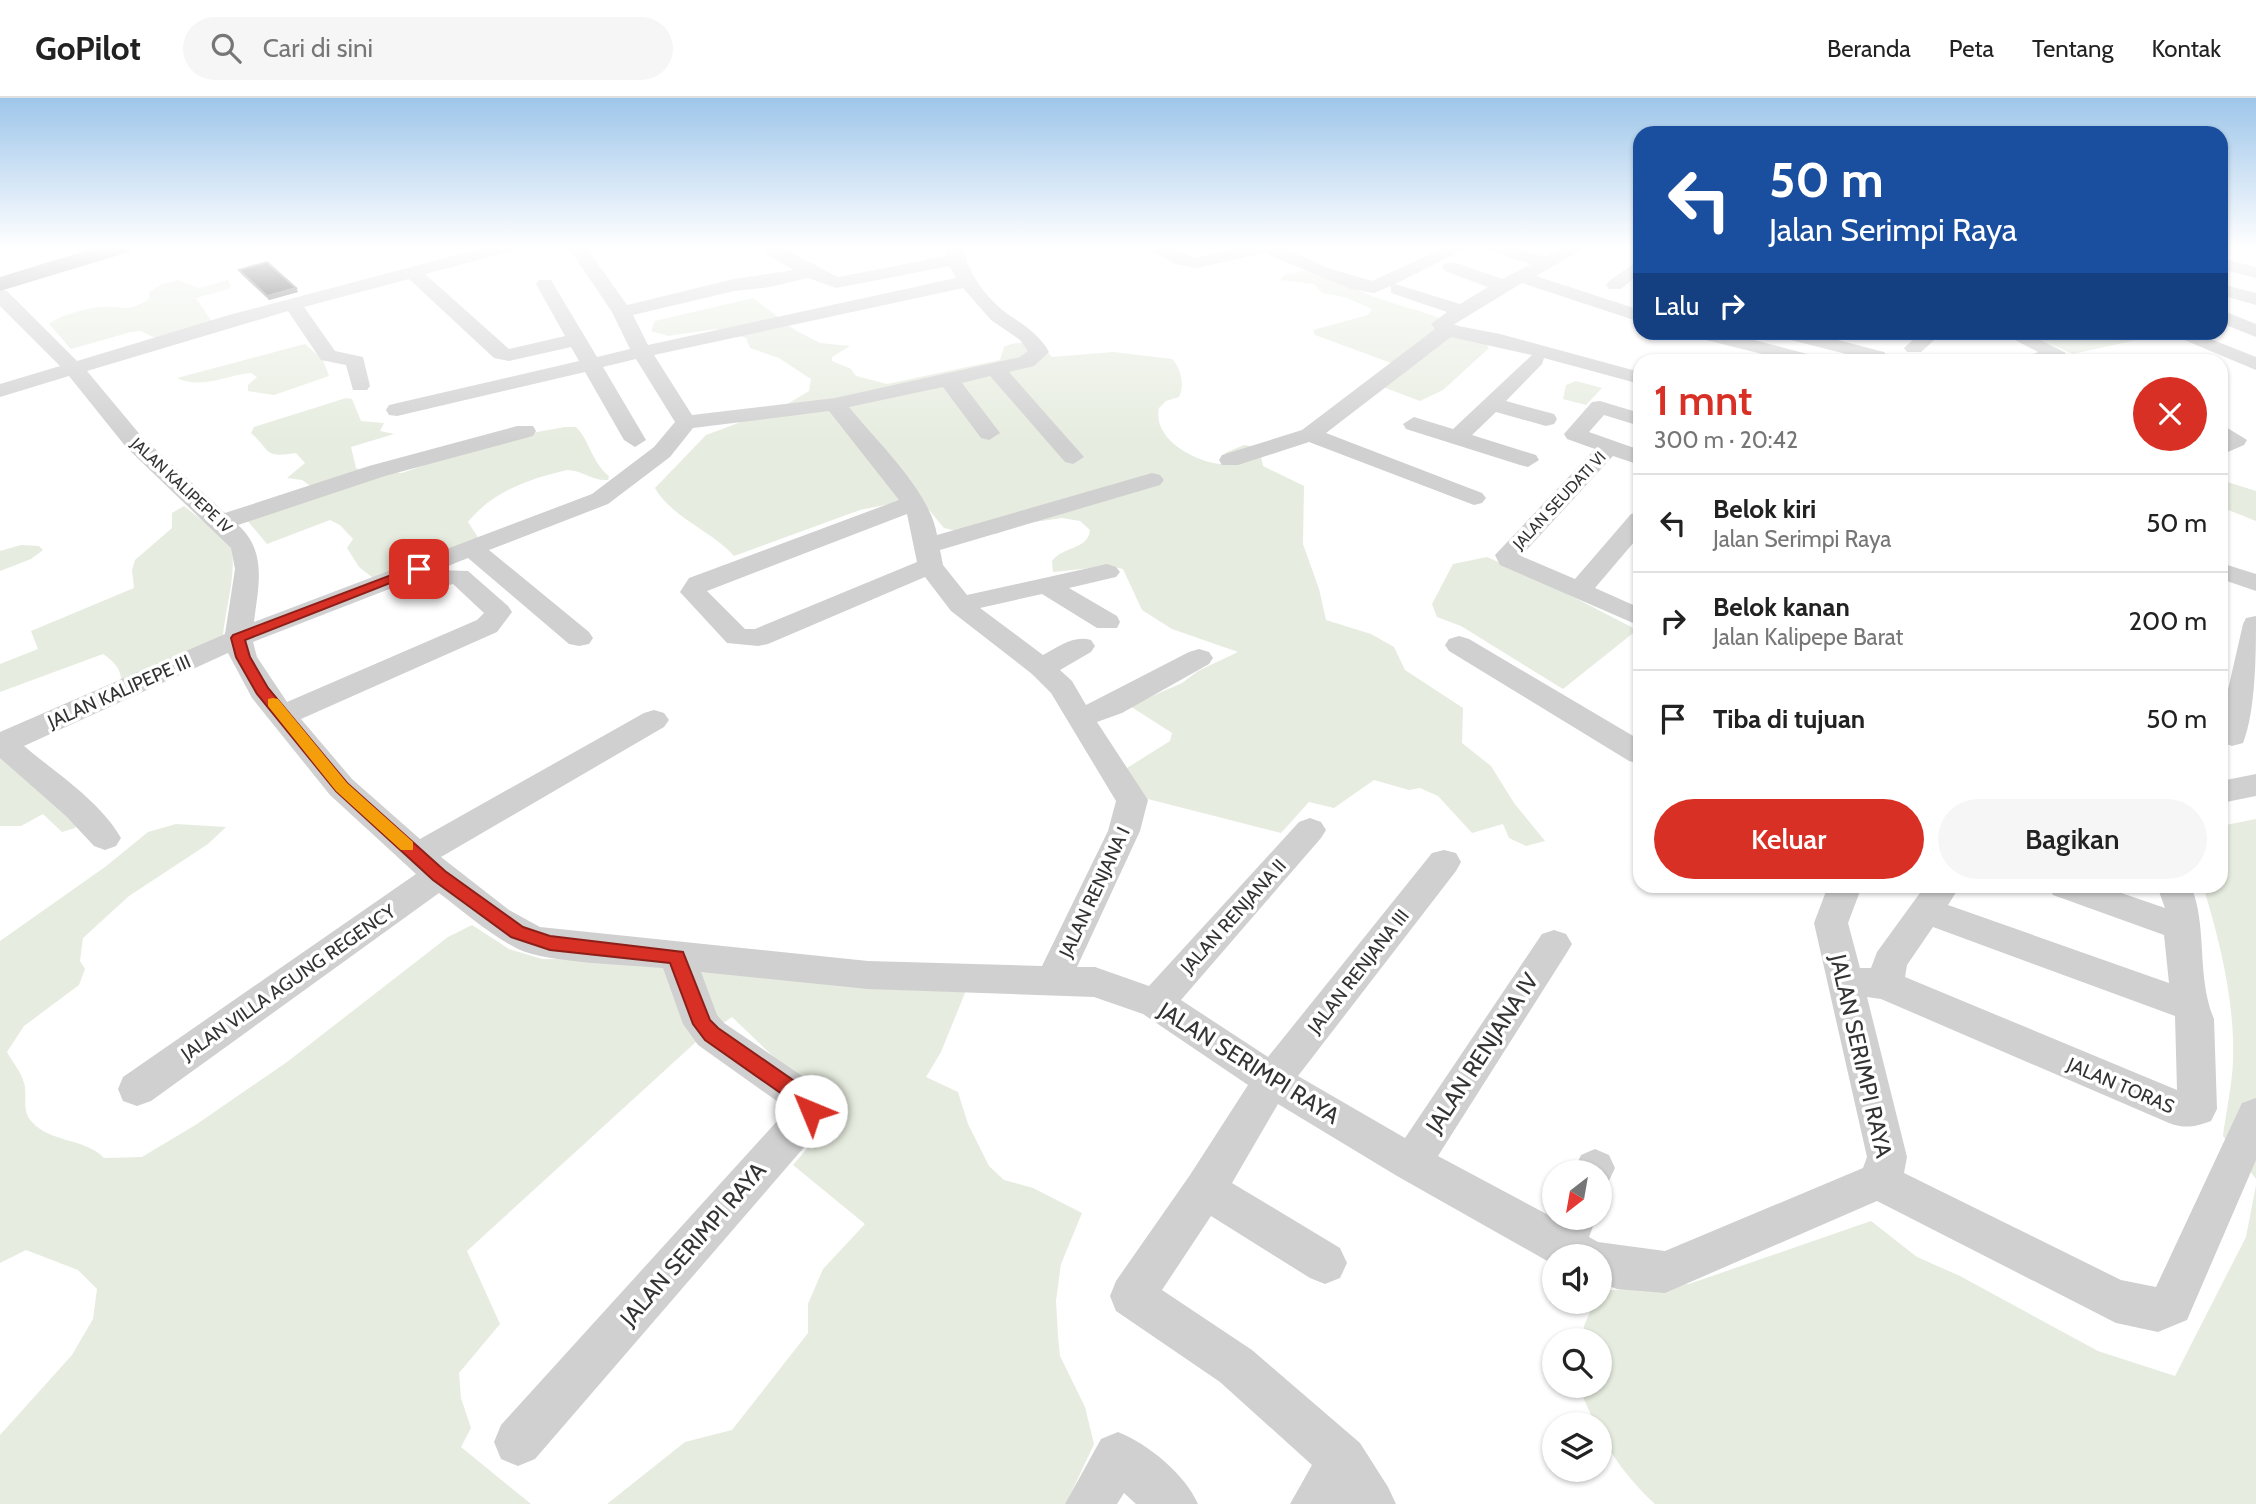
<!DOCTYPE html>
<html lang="id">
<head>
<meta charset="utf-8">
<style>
	body { margin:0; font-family:Cabin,sans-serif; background:#f6f6f6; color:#222; height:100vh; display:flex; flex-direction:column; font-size:26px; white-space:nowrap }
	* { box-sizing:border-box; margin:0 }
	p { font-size:23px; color:#767676 }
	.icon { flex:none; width:38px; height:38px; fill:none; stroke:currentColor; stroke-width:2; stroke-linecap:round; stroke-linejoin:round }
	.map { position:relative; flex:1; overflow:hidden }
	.sheet { position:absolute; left:1633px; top:256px; width:595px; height:539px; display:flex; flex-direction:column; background:#fff; border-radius:21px; box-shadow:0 2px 5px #0004 }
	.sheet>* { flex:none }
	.hud { position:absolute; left:1633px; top:28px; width:595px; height:214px; border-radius:21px; box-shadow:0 2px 5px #0004; background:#1a4fa0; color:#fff; overflow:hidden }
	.needle { width:46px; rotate:211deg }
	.tools { position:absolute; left:1542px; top:1062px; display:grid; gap:14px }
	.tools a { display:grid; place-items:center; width:70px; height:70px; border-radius:50%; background:#fff; box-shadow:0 2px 5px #0004; font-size:35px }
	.pin { position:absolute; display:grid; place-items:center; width:60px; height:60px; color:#fff; margin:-30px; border-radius:14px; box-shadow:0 4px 10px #0006 }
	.me { position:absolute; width:77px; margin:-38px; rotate:315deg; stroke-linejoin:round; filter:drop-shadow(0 0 5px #0008) }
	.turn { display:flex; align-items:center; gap:24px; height:147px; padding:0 21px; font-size:32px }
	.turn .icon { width:91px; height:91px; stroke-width:2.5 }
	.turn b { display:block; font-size:49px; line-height:60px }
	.then { display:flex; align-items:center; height:66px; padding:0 21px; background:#0003; gap:14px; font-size:26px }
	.round { display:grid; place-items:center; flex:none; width:74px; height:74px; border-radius:37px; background:#f6f6f6 }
	.overview { display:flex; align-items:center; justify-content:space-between; height:119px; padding:0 21px }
	h1 { font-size:42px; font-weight:600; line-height:52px; color:#d93025 }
	.button { display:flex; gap:14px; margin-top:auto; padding:14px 21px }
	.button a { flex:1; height:80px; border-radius:42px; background:#d93025; color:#fff; font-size:28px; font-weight:600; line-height:80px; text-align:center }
	.button a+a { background:#f6f6f6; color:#222 }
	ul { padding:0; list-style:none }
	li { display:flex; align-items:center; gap:21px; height:98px; padding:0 21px; border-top:2px solid #e0e0e0 }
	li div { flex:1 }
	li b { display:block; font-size:26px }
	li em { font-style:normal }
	header { display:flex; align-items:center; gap:42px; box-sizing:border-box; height:98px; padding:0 35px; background:#fff; border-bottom:2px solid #e0e0e0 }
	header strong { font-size:33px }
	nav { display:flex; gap:38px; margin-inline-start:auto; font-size:24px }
	.search { width:490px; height:63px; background:#f6f6f6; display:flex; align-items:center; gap:18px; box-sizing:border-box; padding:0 24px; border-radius:38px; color:#767676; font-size:26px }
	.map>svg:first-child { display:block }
</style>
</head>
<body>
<header>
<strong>GoPilot</strong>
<div class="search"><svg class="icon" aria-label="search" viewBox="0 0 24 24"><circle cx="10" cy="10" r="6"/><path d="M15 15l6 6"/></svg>Cari di sini</div>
<nav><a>Beranda</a><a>Peta</a><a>Tentang</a><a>Kontak</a></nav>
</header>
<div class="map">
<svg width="2256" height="1406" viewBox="0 0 2256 1406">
	<rect width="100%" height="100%" fill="#fff"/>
	<path fill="#e6ecdf" d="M1313,171c19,9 39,19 59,27 31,12 99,25 117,52l-46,42 -23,11 -37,-14 19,-20 -87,-32 -2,-5 55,-15 4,-6 -28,-12 -22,-4 -8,-9 -34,-4 5,-6z
		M179,182l20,8 29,-8 3,5 -2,4 -33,9 16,24 -57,16 -14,-7 -10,1 -60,17 -22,-25c11,-9 38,-16 52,-17 21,-2 25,7 48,-8v-7l13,-8z
		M753,200l42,32 25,13 30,3 -18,11v4l19,8 5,7 31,8 113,-24 4,-13c16,-8 36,-4 48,10l61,-5 59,7c9,9 13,27 7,38l-13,4 -7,7c-7,32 38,55 64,56l2,-11 19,-8 25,4 -8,8 2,9 41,20 -1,58 16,45 7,31 45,14 23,13 11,23 58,38 -1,35 29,23 23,37 31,38 -19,5 -17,-8 -6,-14 -31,9 -34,-37 -18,-8 -11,2 -35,-10 -40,28 -25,-6 -28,31 -137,-35 -17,-30 43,-27 2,-8 -42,-27 52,-23 16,-12 40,-19 -66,-23 -30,-19 -19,-41 -13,-3 -57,6 -1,-11c11,-15 36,-11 38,-31l-10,-9 -18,-3 -41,6 -25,10 -44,-4 -8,-2 -25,-30 -59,12 -126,46c-23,-26 -62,-38 -79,-68l51,-53 78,-29 25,-15 2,-12 -32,-21 -29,-10 -4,-10 -30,-9 -48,7 -17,-5 4,-10z
		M2025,235h130l-23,8 -59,13z
		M305,246l18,16 6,16 -55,19 -26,-4v-6l9,-8 -6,-4c-25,2 -50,17 -74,5z
		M1576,283l26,7 -16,17 -23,-6 3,-14z
		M346,300l6,1 9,22 23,2 -4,8 14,3 -43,13 5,21 4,2 42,3 97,-34 66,-12h11c14,14 16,36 33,49l-1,4c-16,1 -26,-10 -41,-10 -38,9 -74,21 -99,52l13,20 -104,39 -18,-14 -12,-19 6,-9 -13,-14 -10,-5 -63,24 -21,-25 66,-32 -10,-7 -15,-2 18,-15 -9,-10c-33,5 -24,-1 -45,-20l3,-6z
		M2221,382l35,11v30l-35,-14z
		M184,408l47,37c6,32 -5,61 -8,92l-102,49c2,-13 -7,-23 -18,-30l-103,38v-28l38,-15 -7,-18 103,-43 -2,-18 3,-10 37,-32v-15z
		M21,447l18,1 4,4 -12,9 -31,12v-20z
		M1487,459l69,31 81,42 -74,59 -102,-63 -24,-9 -5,-13 21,-40z
		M0,653l80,70 -5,7 -13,4 -19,-18 -22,12h-21z
		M2256,721v360l-33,-43c3,-25 9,-50 10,-75 2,-59 -13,-120 -30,-175h18v-60z
		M176,726l50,3 -18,17 -79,52 -46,42 -3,23 5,8 -6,16 -55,41 -17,26c5,9 13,19 16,28 6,14 -3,30 9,42 19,21 53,16 72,36l38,-1 55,-33 90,-62 161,-125 24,-12 37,24 33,10 66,1 361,23 -28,69 -15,25 32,15 10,32 21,42 15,14 29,8 49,25 -21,51 -5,37 2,35 2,20 25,51 9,37 -28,60h-459l78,-62 47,-12 76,-97v-29l15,-35 42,-45 -72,-59 44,-51 -1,-28 -37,-5 -67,-64 -35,24 -230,210 33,73 -41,49 2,25 10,30 -10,19 70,57h-531v-69l72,-80 21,-36 4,-30 -19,-19 -52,-20 -26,13v-322l105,-74 43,-35z
		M2256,1087v319h-601c-17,-15 -55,-58 -55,-80h-5l-16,-36 21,-2v-46h-17l1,-14 10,-24h6v-11l89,-7 182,-63 46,36 43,19 138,75 77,25 71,-139z"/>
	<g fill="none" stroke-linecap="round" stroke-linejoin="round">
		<path fill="#d0d0d0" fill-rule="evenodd" d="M487,149h29l-3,4 -88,23 84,75 56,-13 -29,-52 3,-4h12l46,77 33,-8 -18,-37 -44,-65h18l41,58 107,-26 60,-9 -28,-16 -3,-7h18l57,30 109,-21 -2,-9h18c5,27 23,51 46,68 16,11 30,19 40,37l-15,14 -25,6 75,85 -11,7 -8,-2 -75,-86 -28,7 38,50 -11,7 -8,-2 -38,-51 -94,20c28,35 81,84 88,128l215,-62 8,2 4,5 -4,5 -220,65 3,15 24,30 140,-31 9,3 4,5 -4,5 -47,11 48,28 3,6 -3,6h-20l-55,-34 -62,14 63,47c16,-8 30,-20 48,-15l4,6 -4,6 -31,18 12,11 14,24 103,-53 10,-3 10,3 4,6 -4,6 -87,49 -25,9 51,78 -8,31 -63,136h18l54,19 150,-164 11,-4 11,4 5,8 -5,8 -140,162 87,57 164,-204 12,-3 12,3 5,9 -5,9 -158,205 107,62 137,-204 12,-4 12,4 6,10 -6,10 -128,202 116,62h42l-7,19 9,5 67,9 198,-83 4,-11 -53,-234 14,-37h34l-14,37 12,45h11l6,-16 48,-66h35l-12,19 221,78 -5,-48 -111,-40 -5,-9h53l64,22 -8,-22h34c17,41 5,90 23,133l3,90 -6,12c-16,6 -26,8 -42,2l-288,-124 -14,-2 40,160 -3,16 217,107 35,7 86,-184 14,-5v62l-69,160 -29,12 -42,-9 -239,-122 -212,92 -48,-4 -17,-6v-27h-46v8l-5,-2 -152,-86 -119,-72 -46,79 108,65 7,15 -7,15 -15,6 -15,-6 -99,-62 -49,74 90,60 108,93 28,44 8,17h-106l22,-39 -92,-83 -104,-71 -6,-15 6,-15 74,-106 58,-90 -105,-71 -49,-17 -226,-8 -167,-17 16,43 7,8 96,65 11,23 -6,12 -290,336 -17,7 -17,-7 -7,-17 7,-17 287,-316 -90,-64 -15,-21 -20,-56c-34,-3 -116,-5 -145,-19 -29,-15 -54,-37 -79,-56l-288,208 -14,5 -14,-5 -5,-12 5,-12 293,-203 -86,-79 -78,-97 -24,-45 -204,93c32,27 76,55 97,92l-5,8 -11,4 -11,-4 -28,-30 -66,-58v-26l225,-98 10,-65 -4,-21 -105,-101 -57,-71 -69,21v-13l60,-18 -60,-60v-17l7,2 70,70 152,-46zM950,168l6,12 -308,67 -15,-30 101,-24 36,-4 38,-9 28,10zM409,181l85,79 15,3 62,-14 8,14 -190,44 -3,5 3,5 8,1 188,-44 39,68 11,7 11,-7 -43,-73 33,-8 39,63 -21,25 -62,47 -338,128c4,-35 14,-70 -16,-97l147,-49 148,-40 3,-5 -3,-5h-16l-148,40 -144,47 -83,-76 -55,-66 201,-60 33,49 25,5 7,25h14l3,-4 -7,-29 -28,-6 -31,-44zM963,190l28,32 29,20 8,11 -8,6 -185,41 -143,17 -38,-60zM829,313l70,89 -210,78 -9,14 47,51 31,3 10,-2 157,-67 26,34 81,63 19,19 65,108 -8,30 -66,135 -174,-5 -328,-34 -31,-17 -68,-53 223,-130 5,-7 -5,-7 -10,-3 -10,3 -224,126 -68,-60 -51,-60 196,-87 15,-20 -4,-6 -40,-35 -30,-1 30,-12 101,86 10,2 10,-2 4,-6 -4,-6 -100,-82 119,-46 62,-47 23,-29zM907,416l10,48 -162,67h-10l-38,-38zM410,483l-2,3 4,6 9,2 32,-8 31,29 -7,7 -190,82 -30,-45 -4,-15zM1933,829l242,89 2,74 -272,-113 2,-12z
			M1144,149h24l28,11 47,-11h38l50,22 41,12 74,-34h23l-74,37 65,20 28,-17 -43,-16 -3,-4 3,-4h12l45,16 29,-15 -41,-13 -3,-4h26l32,10 20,-10h22l-51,29 104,34v12l-118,-39 -69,42 47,9 140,38v12l-96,-26 -2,6 -36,37 48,13 3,5 -3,5 -8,2 -50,-14 -24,23 64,20 3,5 -11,7 -8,-2 -114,-36 -3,-5 11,-7 39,12 79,-74 -81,-18 -125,96 156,60 4,5 -4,5 -8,2 -165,-63 -71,23h-16l-3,-5 3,-5 80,-25 133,-101 -4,-5 16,-12 -56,-19v-7l-17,7 -23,-4 -87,-36 -68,15 -20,-4z
			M2221,160l35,9v11l-35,-9z
			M1640,161v14l-19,16h-12l-3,-4 3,-4z
			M2221,186l35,9v12l-35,-10z
			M2221,212l35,14v13l-35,-14z
			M1688,234h35l92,24 3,4h-32l-96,-24z
			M1773,234h34l77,20 7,8h-21l-95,-24z
			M1921,234h22l-22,20h-14l-3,-4z
			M2000,234h26l40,21 -12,7h-28l3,-4 9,-4z
			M2165,234h28l63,25v13z
			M1600,303l40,12v13l-36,-11 -15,17 51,18v15l-27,-9 -92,100 54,23 56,-65 9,-2v23l-45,53 45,20v18l-140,-61 -5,-10 100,-106 -28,-10 -3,-5 28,-32z
			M2221,326l26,16 -3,5 -23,10z
			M2221,465l35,11v17l-35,-12z
			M2256,518c0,36 0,95 -13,127l-11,3 -11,-4v-22l22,-96 3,-6z
			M1459,538l10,3 171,101v24l-11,-3 -180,-110 -4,-6 4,-6z
			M2256,676v22l-35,7v-22z
			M1595,1051l14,6 6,13 -8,17 -7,3v-16h-27l8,-17z
			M1118,1334c30,12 67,42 80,72h-62l-12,-11 -7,11h-52l36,-65z"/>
		<path fill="#9a9a9a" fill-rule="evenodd" d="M98,149h34l-3,5 -129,39v-14z"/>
	</g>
	<path fill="#8c8c8c" d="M239,172l57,18 2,4 -29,8 -28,-26z"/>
	<path fill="#5f5f5f" d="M296,190l2,4 -29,8 -2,-4z"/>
	<path fill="#1a1a1a" stroke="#5f5f5f" stroke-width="2" d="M267,164l29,26 -29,8 -28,-26z"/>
	<linearGradient id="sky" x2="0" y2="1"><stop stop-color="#9ec6ea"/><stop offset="0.43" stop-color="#fff"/><stop offset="1" stop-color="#fff" stop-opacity="0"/></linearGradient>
	<rect width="2256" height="346" fill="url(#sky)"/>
	<path fill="#d93025" stroke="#8d1f18" stroke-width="2" d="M415,468l11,3 -181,71 5,17 18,31 79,95 98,88 78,56 27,9 133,16 27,68 8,8 95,66 8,17 -3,6 -7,3 -7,-3 -5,-11 -94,-66 -12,-16 -23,-61 -120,-13 -39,-13 -78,-57 -97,-89 -79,-97 -21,-37 -5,-19 2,-3z"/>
	<path fill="#f59e0b" d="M273,600l5,1 69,84 66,59v8h-12l-65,-59 -68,-85v-7z"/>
	<g text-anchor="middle" stroke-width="7" stroke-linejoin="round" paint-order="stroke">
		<g font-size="16" fill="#333" stroke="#fff">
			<text transform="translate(182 387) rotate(43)" y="6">JALAN KALIPEPE IV</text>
			<text transform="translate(1559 402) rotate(-47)" y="6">JALAN SEUDATI VI</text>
		</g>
		<g font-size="19" fill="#333" stroke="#fff">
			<text transform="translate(119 593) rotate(-24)" y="7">JALAN KALIPEPE III</text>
			<text transform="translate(1094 794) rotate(-65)" y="7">JALAN RENJANA I</text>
			<text transform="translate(1233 818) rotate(-48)" y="7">JALAN RENJANA II</text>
			<text transform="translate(1358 873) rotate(-52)" y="7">JALAN RENJANA III</text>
			<text transform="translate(288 884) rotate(-35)" y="7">JALAN VILLA AGUNG REGENCY</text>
			<text transform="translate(2121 987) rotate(23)" y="7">JALAN TORAS</text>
		</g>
		<g font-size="23" fill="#333" stroke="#fff">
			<text transform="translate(1482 955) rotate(-57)" y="8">JALAN RENJANA IV</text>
			<text transform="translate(1861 958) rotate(77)" y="8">JALAN SERIMPI RAYA</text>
			<text transform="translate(1249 965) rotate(32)" y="8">JALAN SERIMPI RAYA</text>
			<text transform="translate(693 1146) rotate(-49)" y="8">JALAN SERIMPI RAYA</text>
		</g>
	</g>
</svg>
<div class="tools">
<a><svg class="needle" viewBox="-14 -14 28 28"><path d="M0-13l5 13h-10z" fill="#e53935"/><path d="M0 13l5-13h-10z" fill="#767676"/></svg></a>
<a><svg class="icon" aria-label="sound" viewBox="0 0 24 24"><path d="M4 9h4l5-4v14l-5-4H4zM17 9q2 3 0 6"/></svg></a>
<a><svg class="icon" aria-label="search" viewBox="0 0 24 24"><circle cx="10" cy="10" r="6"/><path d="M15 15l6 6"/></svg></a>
<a><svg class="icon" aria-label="layers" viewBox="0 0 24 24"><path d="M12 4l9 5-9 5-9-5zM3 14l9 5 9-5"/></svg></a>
</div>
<div class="pin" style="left:419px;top:471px;background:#d93025"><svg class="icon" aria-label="arrive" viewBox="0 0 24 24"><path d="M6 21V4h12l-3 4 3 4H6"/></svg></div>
<svg class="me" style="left:811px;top:1013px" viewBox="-20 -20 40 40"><circle r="19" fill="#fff"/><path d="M0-13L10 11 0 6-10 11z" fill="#d93025"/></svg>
<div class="hud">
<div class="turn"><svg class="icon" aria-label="left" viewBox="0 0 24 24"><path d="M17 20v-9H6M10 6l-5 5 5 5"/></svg><div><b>50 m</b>Jalan Serimpi Raya</div></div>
<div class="then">Lalu<svg class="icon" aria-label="right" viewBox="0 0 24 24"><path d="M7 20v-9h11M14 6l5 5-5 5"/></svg></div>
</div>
<section class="sheet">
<div class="overview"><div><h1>1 mnt</h1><p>300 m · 20:42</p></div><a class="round" style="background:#d93025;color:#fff"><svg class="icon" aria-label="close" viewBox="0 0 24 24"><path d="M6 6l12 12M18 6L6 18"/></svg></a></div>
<ul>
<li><svg class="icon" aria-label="left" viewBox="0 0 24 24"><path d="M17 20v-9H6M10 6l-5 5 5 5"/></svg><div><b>Belok kiri</b><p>Jalan Serimpi Raya</p></div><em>50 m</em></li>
<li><svg class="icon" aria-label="right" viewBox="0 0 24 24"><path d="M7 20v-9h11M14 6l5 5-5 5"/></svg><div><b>Belok kanan</b><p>Jalan Kalipepe Barat</p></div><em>200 m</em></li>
<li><svg class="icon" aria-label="arrive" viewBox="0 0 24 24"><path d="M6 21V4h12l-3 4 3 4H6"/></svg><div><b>Tiba di tujuan</b></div><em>50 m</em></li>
</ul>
<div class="button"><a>Keluar</a><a>Bagikan</a></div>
</section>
</div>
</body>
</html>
